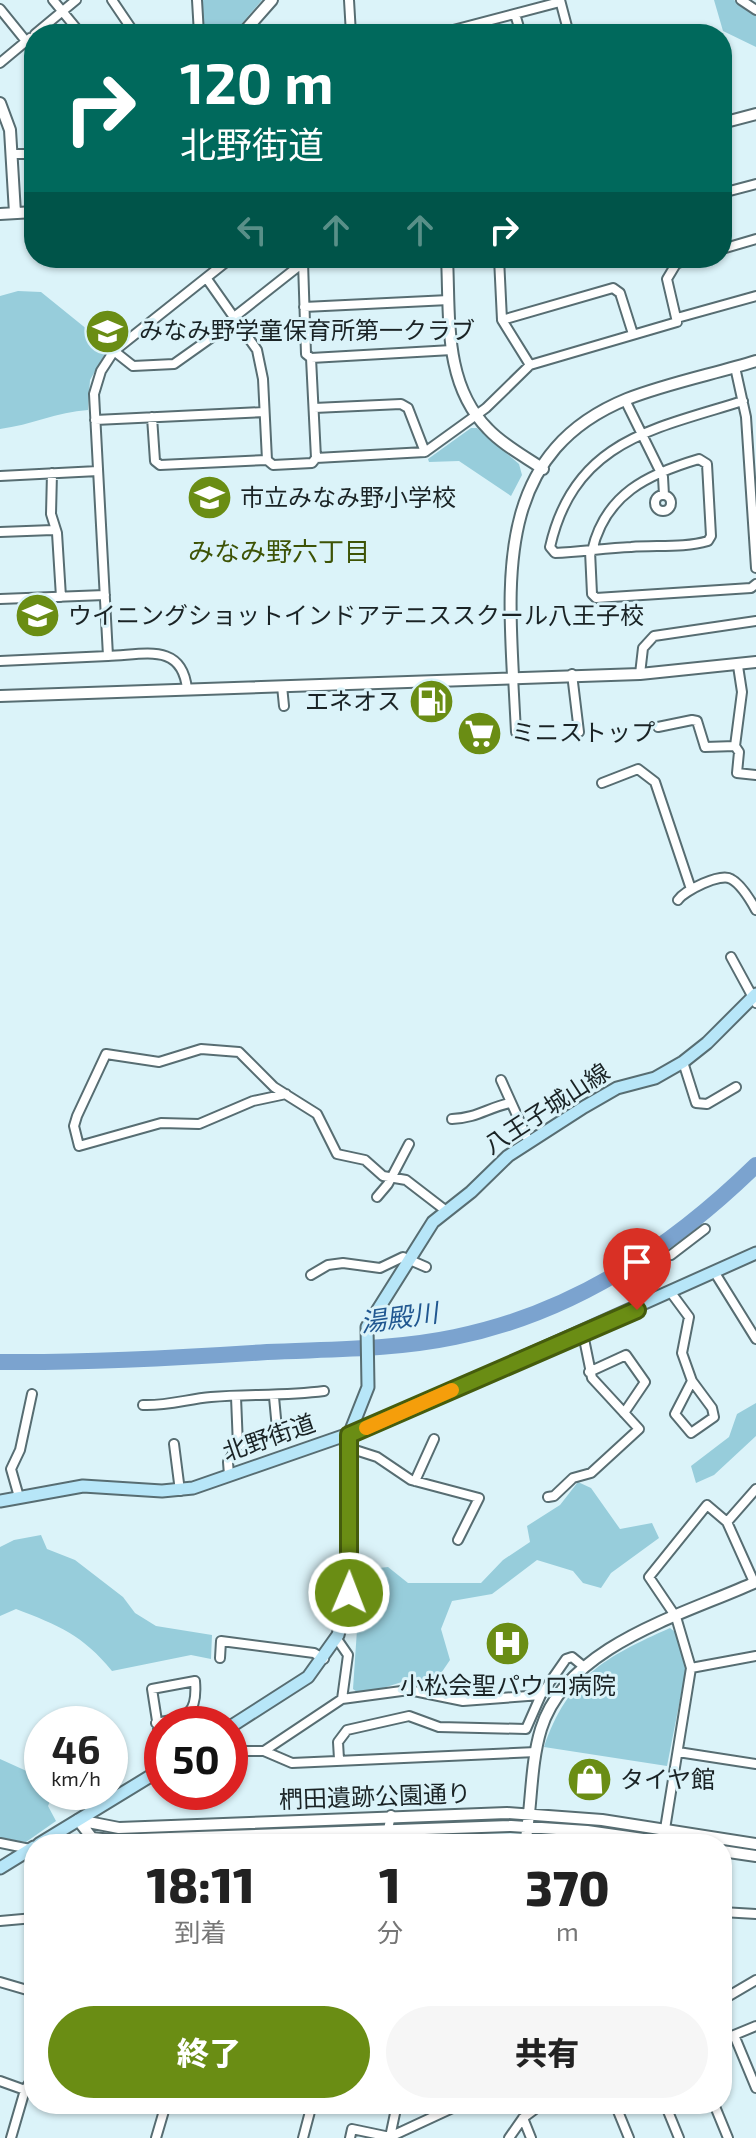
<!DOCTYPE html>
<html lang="ja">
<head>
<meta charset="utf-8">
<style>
	body { margin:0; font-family:"Exo 2","Noto Sans JP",sans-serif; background:#f6f6f6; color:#222; height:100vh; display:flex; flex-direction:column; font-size:30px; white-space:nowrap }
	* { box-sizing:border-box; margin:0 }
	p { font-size:26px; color:#767676 }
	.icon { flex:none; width:44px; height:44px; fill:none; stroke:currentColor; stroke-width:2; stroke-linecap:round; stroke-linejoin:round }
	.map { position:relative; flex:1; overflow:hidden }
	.side { position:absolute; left:24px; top:1834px; width:708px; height:280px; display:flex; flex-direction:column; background:#fff; border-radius:32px; box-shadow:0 2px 6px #0004 }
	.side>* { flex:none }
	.top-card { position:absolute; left:24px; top:24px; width:708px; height:244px; border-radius:32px; box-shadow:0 2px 6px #0004; background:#00695c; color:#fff; overflow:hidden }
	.speed { position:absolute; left:24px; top:1706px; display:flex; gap:16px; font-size:40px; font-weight:700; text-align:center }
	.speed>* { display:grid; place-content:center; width:104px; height:104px; border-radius:50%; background:#fff; box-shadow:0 2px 6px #0004; line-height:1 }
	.speed small { font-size:20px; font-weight:400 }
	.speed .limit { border:12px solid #d22; background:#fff; color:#111 }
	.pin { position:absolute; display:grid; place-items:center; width:68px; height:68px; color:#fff; margin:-82px -34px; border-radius:50% 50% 50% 0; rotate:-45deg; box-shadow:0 0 8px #0007 }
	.pin .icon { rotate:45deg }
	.me { position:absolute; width:88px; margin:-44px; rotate:1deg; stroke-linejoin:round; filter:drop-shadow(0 0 6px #0008) }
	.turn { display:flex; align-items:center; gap:28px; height:168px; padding:0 24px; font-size:36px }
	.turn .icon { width:104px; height:104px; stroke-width:2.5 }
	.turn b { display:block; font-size:56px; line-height:68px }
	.lanes { display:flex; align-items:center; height:76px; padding:0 24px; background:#0003; justify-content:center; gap:40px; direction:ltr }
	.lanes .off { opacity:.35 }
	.eta { display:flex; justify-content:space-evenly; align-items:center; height:136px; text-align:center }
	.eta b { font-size:48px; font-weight:800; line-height:56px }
	.primary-button { display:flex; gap:16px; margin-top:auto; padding:16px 24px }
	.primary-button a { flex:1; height:92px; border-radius:48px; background:#6a8d14; color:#fff; font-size:32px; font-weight:800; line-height:92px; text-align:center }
	.primary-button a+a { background:#f6f6f6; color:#222 }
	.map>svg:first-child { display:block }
</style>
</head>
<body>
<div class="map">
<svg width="756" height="2138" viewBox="0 0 756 2138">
	<rect width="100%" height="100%" fill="#dbf3f9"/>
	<path fill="#97cddb" d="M201,0h61l-29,34h-30z
		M714,0h20l22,16v31l-33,-16z
		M18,291l23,1 68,55 -19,33 -2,30c-31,2 -57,15 -88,19v-133z
		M471,428h6l42,36 3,11 -11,21 -52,-35 -30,1 -1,-3z
		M756,1403v33l-42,39 -18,8 -5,-17 38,-29 8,-23z
		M578,1482l13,6 29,41 32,-6 7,15 -48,35 -10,15 -18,-5 -10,-12 -36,-11 -45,34 -40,7 -11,28 9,31 -17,25 -28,-4 -44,14 -8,-6 8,-119 27,-3 20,16h73l22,-23 27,-18 -3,-16 33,-21z
		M41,1535l6,14 28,11 48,37 12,16 21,13 56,9 -1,24 -20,-4 -79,16c-29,-36 -54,-46 -96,-62l-16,7v-69l14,-7z
		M670,1628l5,4 11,37 -19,97 -123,-19c24,-70 61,-90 126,-119z
		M0,1759l42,19v14h12l-6,14 8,15 -30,21 -26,-4z"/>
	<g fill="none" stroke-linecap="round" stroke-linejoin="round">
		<path stroke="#7ba3cf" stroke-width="16" d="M0,1362c89,1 178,-4 267,-10 63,-3 126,-2 188,-15 118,-24 216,-89 301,-172"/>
		<defs>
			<path id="minor" d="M53,0l28,34
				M112,0l23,34
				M197,0l2,34
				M349,0l2,34
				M560,0l9,34
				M741,0l15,10
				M0,9l34,42
				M515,14l6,20
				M35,34l41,-34
				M438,34l122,-32
				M0,63l30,-25
				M13,154h21
				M722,193l34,-9
				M722,249l34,-10
				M499,258l3,62 28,45
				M303,262l3,92 5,4 5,100
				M207,279l50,71 6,29 4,81
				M304,307l145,-7
				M677,318l79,-22
				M502,320l111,-32 7,5 13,41
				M114,351l19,15 41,-2 55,-39 9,-11 71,-56
				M311,358l141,-8
				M735,367l11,50 10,151
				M625,400l38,77 1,18
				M314,408l87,-4 7,4 17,44
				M152,417l3,44 5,4 107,-5 6,5 39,-2 4,-5 109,-6 61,-44 44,-43 147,-43 -10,-43 9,-15 14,-6
				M95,420l169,-8
				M52,473l-1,41 6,19 4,64
				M0,476l98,-5
				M655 503a8 8 0 1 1 16 0a8 8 0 1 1-16 0Z
				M0,532l53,-2
				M590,551l2,43 4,4 155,-10 5,-4
				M592,551c13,-57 56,-77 107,-92l8,5 4,72 -3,5c-24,7 -51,4 -77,6 -25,1 -51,5 -76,6l-5,-6c24,-106 103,-118 193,-146
				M0,599l105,-4
				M0,661l108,-5
				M738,666l4,26 -7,54 4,6 -2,21 19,2
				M572,674l7,58
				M640,674l3,-26 11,-12 102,-15
				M513,676l3,56
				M282,686l2,20
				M187,689c-5,-47 -43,-34 -79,-33l-14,-262 7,-23 13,-20 117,-93
				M658,727l34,-7 5,1 8,26 30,-1
				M602,783l36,-14 17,13 36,107
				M678,900c6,-9 43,-28 53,-21 10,5 20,22 25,31
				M731,957l25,46
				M683,1062l13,41 11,1 29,-17
				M501,1080l28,62
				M286,1094l-33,7 -54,23 -38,-1 -82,23 -5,-20 3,-10 29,-62 53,8 42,-13 38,3 35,35 43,27 20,40 28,6 18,16 23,4 39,30
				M452,1119c25,-1 35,-11 58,-16
				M377,1197l11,-13 21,-40
				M671,1255l34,-26
				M715,1273l41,66
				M311,1275l17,-10 15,-2 37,5 23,-11 23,10
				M672,1294l17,23 -7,36 10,28 -17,33 16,19 23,-16 -2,-9 -20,-27
				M589,1372l37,-17 19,27 -21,31
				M236,1397l2,49
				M143,1405c24,1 45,-6 68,-8 38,-3 75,-1 113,-6
				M174,1444l6,47
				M349,1448l28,9 34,23 68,18 -21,42
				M229,1475l-1,-13 10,-16 39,-17 -3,-32
				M415,1481l19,-42
				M19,1497l-8,-28 9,-19 12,-56
				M548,1497l6,-1 19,-18 18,-5 48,-44 -47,-51 -9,-44
				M754,1582l-27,-60 29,-33
				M337,1639l11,16 -6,44
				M220,1658l1,-17 93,12 10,6
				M691,1668l65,-12
				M156,1723c30,-6 42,-7 39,-42l-43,8 10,64
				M230,1751h34l78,-52 67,-9 54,11 78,-6 25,-36 6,-2 11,9
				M264,1751l28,12 244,-11
				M678,1752l78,12
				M339,1759l-1,-17 9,-12 62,-14 30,11 87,2 15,-34
				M665,1829l26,-161 -15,-51 -27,-40 58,-72 20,17
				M0,1843l30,6
				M385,1844l6,-29
				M722,1912l34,2
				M0,1921l34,-3
				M0,1982l34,10
				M722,2000l34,-20
				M734,2035l22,53
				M722,2040l34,-14
				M0,2081l25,9
				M615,2104l14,34
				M665,2104l14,34
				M714,2104l14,34
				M523,2118l8,20
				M390,2137l7,-33
				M11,2138l14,-48 9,-15
				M156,2138l10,-34
				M303,2138l9,-34
				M350,2138l2,-9 38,8 71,-33
				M509,2138l14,-20 19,-14"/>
			<path id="tertiary" d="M242,34l30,-34
				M0,103l10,27 5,83
				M722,123l34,-9
				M0,214l34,-2
				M447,258c3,58 -4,126 41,171 15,16 36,27 55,40
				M513,676c-6,-112 -11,-226 114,-277 41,-16 87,-25 129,-38
				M0,696l640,-22 116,-12
				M78,1820l41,8 388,-15 95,7 154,24
				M78,1820l14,18 20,2 399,-14 76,5 91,13
				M525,1844c7,-38 5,-79 16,-115 26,-84 142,-114 215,-147
				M722,1851l34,5"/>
			<path id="secondary" d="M0,1501l83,-15 79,5 31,-3 170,-59 393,-176
				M230,1727l78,-50 30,-42 11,-42v-158l19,-48 -1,-60 66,-105 38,-30 37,-36 76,-49 33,-19 38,-10 28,-16 24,-19 49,-49
				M39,1844l123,-75
				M0,1868l34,-21"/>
		</defs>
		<use href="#minor" stroke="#576d72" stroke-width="12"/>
		<use href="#tertiary" stroke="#576d72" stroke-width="14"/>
		<use href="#secondary" stroke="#576d72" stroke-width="15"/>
		<use href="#minor" stroke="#fff" stroke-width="8"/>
		<use href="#tertiary" stroke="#fff" stroke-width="10"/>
		<use href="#secondary" stroke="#b7e6f8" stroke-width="11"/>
	</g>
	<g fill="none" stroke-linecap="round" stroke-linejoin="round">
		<defs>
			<path id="route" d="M349,1593v-158l288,-125"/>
		</defs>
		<use href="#route" stroke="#455c0d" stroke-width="20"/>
		<use href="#route" stroke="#6a8d14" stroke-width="14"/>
		<path stroke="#f59e0b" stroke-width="14" d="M366,1428l86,-38"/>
	</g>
	<defs>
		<symbol id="school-disc" viewBox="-11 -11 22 22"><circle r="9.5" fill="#6a8d14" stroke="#dbf3f9"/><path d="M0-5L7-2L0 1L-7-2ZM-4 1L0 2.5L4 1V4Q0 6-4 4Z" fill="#fff"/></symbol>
		<symbol id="fuel-disc" viewBox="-11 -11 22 22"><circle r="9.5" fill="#6a8d14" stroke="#dbf3f9"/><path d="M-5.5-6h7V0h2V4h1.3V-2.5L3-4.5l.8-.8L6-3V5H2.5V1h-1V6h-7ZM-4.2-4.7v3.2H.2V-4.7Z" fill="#fff"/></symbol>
		<symbol id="supermarket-disc" viewBox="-11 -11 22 22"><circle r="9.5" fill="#6a8d14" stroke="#dbf3f9"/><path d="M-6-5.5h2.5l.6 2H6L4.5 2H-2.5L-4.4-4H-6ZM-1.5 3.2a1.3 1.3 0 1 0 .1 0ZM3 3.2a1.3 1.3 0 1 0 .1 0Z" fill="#fff"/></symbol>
		<symbol id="hospital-disc" viewBox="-11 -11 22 22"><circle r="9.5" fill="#6a8d14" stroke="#dbf3f9"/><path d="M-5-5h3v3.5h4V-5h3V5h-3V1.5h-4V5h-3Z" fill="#fff"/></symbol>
		<symbol id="shop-disc" viewBox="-11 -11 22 22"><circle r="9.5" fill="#6a8d14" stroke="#dbf3f9"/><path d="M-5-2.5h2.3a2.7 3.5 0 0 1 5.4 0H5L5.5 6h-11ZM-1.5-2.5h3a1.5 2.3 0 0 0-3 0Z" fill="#fff"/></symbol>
	</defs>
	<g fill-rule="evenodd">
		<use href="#school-disc" x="82" y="306" width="51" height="51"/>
		<use href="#school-disc" x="184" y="472" width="51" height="51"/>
		<use href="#school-disc" x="12" y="590" width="51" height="51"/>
		<use href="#fuel-disc" x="406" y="676" width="51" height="51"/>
		<use href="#supermarket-disc" x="454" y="708" width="51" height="51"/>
		<use href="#hospital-disc" x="482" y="1618" width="51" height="51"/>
		<use href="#shop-disc" x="564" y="1754" width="51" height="51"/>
	</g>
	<g text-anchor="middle" stroke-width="6" stroke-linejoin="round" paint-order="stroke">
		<g font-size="24" fill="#1a2325" stroke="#dbf3f9" text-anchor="start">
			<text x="139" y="339">みなみ野学童保育所第一クラブ</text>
			<text x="240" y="506">市立みなみ野小学校</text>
			<text x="68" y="624">ウイニングショットインドアテニススクール八王子校</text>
			<text x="401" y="710" text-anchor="end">エネオス</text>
			<text x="511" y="741">ミニストップ</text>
			<text x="508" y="1694" text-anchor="middle">小松会聖パウロ病院</text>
			<text x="620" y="1788">タイヤ館</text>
		</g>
		<g font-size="24" fill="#1a2325" stroke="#dbf3f9">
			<text transform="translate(547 1109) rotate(-33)" y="8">八王子城山線</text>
			<text transform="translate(269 1438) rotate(-19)" y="8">北野街道</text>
			<text transform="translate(375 1797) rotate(-2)" y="8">椚田遺跡公園通り</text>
		</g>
		<g font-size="26" fill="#3d5306" stroke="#dbf3f9">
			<text x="279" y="561">みなみ野六丁目</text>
		</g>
		<g font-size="26" font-style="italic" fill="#205790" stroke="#dbf3f9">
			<text transform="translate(399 1318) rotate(-8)" y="9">湯殿川</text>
		</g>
	</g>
</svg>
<div class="speed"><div>46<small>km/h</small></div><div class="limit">50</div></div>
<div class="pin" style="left:637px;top:1310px;background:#d93025"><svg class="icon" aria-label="arrive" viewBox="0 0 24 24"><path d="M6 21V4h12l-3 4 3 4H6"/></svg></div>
<svg class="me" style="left:349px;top:1593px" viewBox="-20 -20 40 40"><circle r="17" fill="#6a8d14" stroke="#fff" stroke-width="3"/><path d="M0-11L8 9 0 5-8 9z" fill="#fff"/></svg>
<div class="top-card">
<div class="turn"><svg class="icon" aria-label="right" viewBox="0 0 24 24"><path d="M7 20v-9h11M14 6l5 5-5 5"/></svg><div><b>120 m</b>北野街道</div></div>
<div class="lanes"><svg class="icon off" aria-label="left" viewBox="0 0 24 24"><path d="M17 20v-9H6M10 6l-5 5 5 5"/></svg><svg class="icon off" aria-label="ahead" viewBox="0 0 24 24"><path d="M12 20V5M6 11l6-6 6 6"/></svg><svg class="icon off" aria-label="ahead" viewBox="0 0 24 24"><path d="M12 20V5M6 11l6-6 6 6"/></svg><svg class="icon" aria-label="right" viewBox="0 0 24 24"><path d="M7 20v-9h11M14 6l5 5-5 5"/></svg></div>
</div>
<section class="side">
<div class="eta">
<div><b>18:11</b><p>到着</p></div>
<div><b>1</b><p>分</p></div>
<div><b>370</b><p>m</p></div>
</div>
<div class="primary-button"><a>終了</a><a>共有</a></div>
</section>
</div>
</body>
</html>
